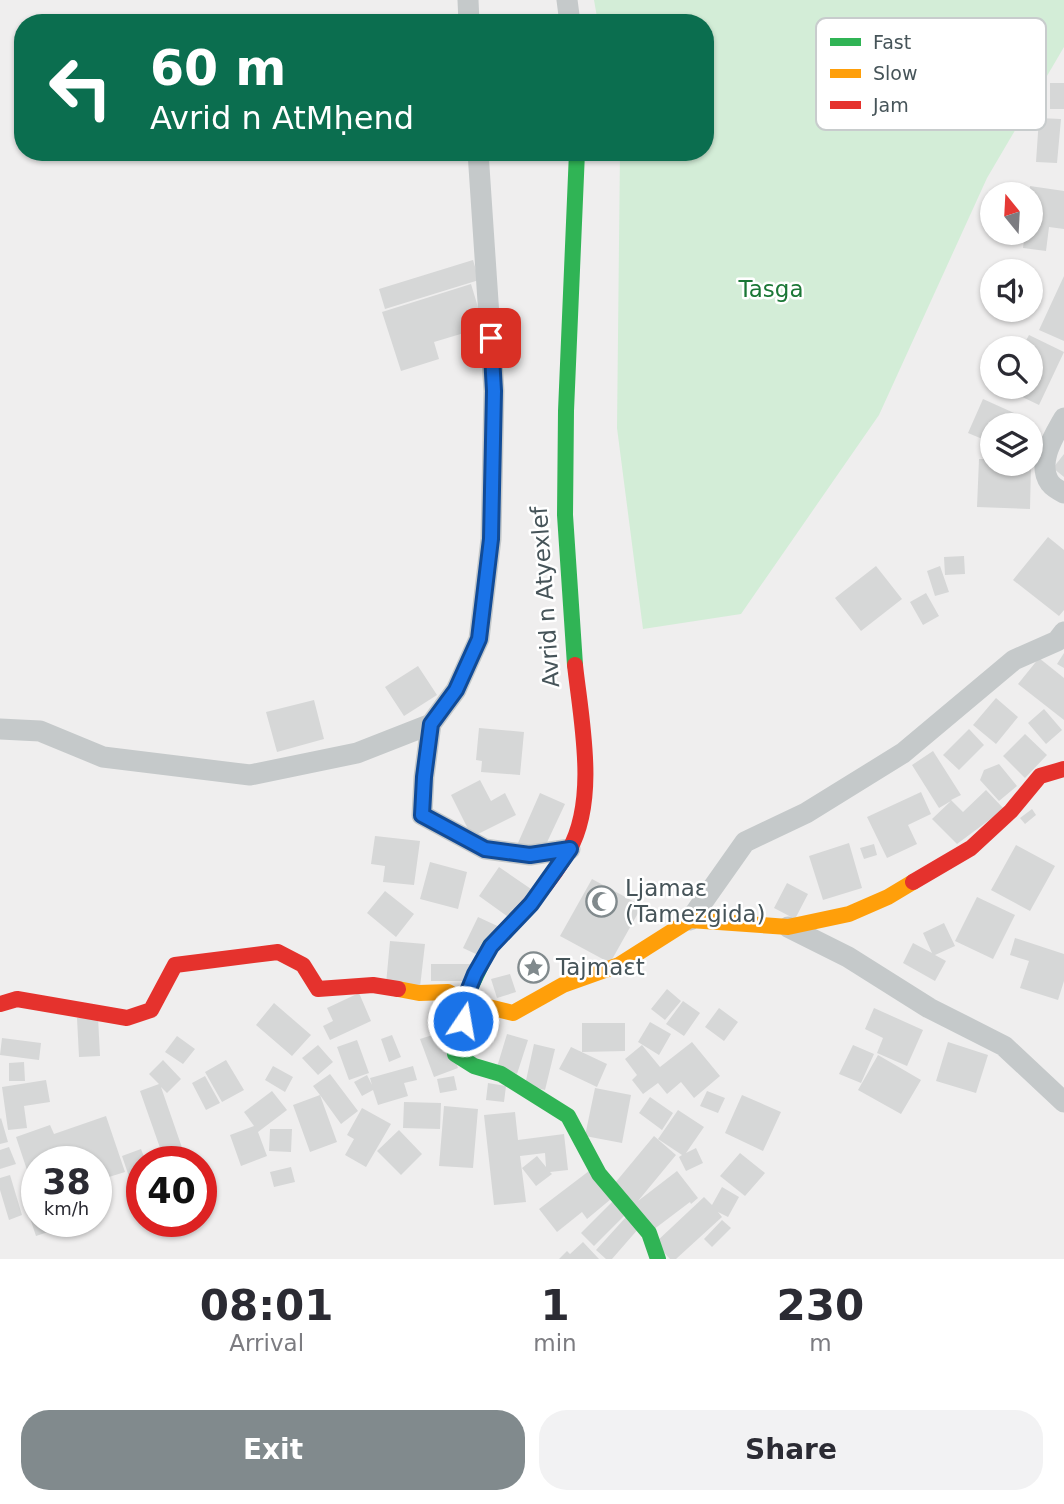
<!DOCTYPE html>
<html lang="en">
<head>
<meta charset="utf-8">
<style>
	body { margin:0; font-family:"DejaVu Sans",sans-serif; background:#f2f2f3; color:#2b2b33; height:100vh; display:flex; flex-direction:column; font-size:26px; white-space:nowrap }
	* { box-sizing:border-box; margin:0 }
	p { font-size:23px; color:#7c7c81 }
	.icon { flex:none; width:38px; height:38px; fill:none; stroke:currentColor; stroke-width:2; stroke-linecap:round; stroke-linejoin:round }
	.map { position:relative; height:1259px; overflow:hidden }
	.panel { display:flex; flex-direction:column; background:#fff; flex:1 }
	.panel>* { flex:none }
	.banner { position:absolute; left:14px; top:14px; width:700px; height:147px; border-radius:28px; box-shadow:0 2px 5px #0004; background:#0b6e4f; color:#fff; overflow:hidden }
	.needle { width:46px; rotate:342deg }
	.controls { position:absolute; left:980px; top:182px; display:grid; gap:14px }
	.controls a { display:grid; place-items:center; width:63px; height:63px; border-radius:50%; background:#fff; box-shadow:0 2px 5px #0004; font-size:35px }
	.speed { position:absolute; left:21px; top:1146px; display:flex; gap:14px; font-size:35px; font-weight:700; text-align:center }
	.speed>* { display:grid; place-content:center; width:91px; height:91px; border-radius:50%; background:#fff; box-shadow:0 2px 5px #0004; line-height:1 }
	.speed small { font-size:18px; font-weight:400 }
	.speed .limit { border:10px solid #d22; background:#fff; color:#111 }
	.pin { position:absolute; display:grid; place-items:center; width:60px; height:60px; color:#fff; margin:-30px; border-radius:14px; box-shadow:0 4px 10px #0006 }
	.me { position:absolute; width:77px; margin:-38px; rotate:12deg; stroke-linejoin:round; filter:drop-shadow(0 0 5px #0008) }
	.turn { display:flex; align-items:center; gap:24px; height:147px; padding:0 21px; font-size:32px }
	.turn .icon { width:91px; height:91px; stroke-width:2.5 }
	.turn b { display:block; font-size:49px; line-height:60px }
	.eta { display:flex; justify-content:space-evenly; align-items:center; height:119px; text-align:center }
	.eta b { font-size:42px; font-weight:600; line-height:49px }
	.action { display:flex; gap:14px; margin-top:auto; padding:14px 21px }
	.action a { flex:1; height:80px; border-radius:28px; background:#818a8d; color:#fff; font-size:28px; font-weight:600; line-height:80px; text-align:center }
	.action a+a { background:#f2f2f3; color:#2b2b33 }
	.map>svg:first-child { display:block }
</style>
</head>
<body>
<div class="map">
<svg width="1064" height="1259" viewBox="0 0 1064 1259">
	<rect width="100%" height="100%" fill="#efeeee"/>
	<path fill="#d3edd7" d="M594,0h470v47l-77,131 -108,237 -138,199 -98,15 -26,-201 3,-276h85v-129h-107z"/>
	<path fill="#d6d7d7" d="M401,14l1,9h-27l-1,-6z
		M1050,83h14v26h-14z
		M1039,118l22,1 -4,44 -21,-1z
		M1030,186l34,5v38l-15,-2 -3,24 -23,-3 2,-15h6z
		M473,260l6,20 -94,29 -6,-20z
		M1064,276v65l-25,-11z
		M471,284l13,43 -50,15 5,17 -38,12 -19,-59z
		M1029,335l35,17 -25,53 -38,-18h30v-39h-9z
		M983,399l40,18 -3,8h-28v18l-24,-10z
		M1064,454v23l-11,-9z
		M979,459h13v5h39l-1,45 -53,-2z
		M1048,537l16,13v60l-5,6 -46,-36z
		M964,556l1,18 -20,1 -1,-18z
		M876,566l26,33 -41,32 -26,-33z
		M940,566l9,26 -14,4 -8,-25z
		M926,593l13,23 -16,9 -13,-23z
		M1064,653v15l-7,-4z
		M1039,658l25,20v42l-46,-36z
		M418,666l19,29 -33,21 -19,-29z
		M996,698l22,19 -22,27 -23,-19z
		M314,700l10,39 -47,13 -11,-40z
		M1044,709l18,21 -16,14 -18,-21z
		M479,728l45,4 -4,43 -39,-3 1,-11 -6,-1z
		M969,729l15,16 -25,25 -16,-15z
		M1025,734l22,21 -22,23 -22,-22z
		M933,751l28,44 -10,5 12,12 23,-22 18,19 -47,35 -25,-25 19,-18 -12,7 -27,-43z
		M999,764l18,22 -18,15 -19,-21 4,-10z
		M480,780l11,21 14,-8 11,22 -44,22 -21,-42z
		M921,792l10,22 -23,11 9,19 -30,14 -20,-41z
		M540,793l25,11 -23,49 -24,-10z
		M1032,809l4,6 -11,9 -5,-6z
		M375,836l45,5 -6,44 -31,-3 2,-16 -14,-2z
		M849,843l13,45 -39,12 -14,-44z
		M874,844l3,11 -13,4 -4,-11z
		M1016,845l39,21 -25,45 -39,-21z
		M430,862l37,10 -9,37 -38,-10z
		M499,867l32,22 -20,30 -32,-23z
		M592,879l50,27 -32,57 -50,-27z
		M787,883l21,11 -13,25 -21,-11z
		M385,891l29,23 -18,23 -29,-24z
		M977,897l38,18 -22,44 -38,-18z
		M478,917l28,13 -15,31 -28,-13z
		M944,923l11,23 -20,9 11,6 -11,20 -32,-18 10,-20 19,10 -9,-20z
		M1015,938l49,16v27l-6,19 -38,-12 9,-27 -19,-6z
		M390,941l35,3 -5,43 -34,-3z
		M431,964h39v17h-39z
		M510,974l6,18 -19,6 -6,-19z
		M667,989l14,12 -16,19 -14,-11z
		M359,993l12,28 -41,19 -7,-14 10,-5 -6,-13z
		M683,1001l17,12 -16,23 -18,-12z
		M274,1003l37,32 -19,21 -36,-31z
		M719,1008l19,14 -14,19 -19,-14z
		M874,1008l49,22 -16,36 -30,-13 6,-15 -18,-9z
		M98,1017l2,39 -21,1 -2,-39z
		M650,1022l21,12 -12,21 -21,-13z
		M582,1023h43v28l-43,1z
		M445,1031l13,37 -24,9 -14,-38z
		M507,1034l21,6 -11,34 -20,-7z
		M392,1035l9,22 -12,5 -8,-23z
		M177,1036l18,13 -12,15 -18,-12z
		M2,1038l39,5 -2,17 -39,-5z
		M357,1040l12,33 -20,7 -12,-33z
		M692,1042l28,34 -26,22 -13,-16 -14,12 -9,-11 -15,11 -11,-14 5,-5 -12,-16 17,-14 18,22z
		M948,1042l40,13 -12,38 -40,-12z
		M534,1044l21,5 -10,41 -20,-5z
		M318,1045l15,17 -15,13 -16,-17z
		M853,1045l21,9 -13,29 -22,-9z
		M571,1047l36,17 -10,23 -38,-18z
		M878,1055l43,25 -20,34 -43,-24z
		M163,1060l18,19 -14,14 -6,-6 26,75h-22l-25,-71 19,-7 -10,-10z
		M226,1060l18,30 -22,12 -17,-30z
		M24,1062l1,19h-16v-18z
		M273,1066l20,11 -8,15 -20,-12z
		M413,1066l4,14 -13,3 4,13 -30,9 -5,-15 -11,6 -8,-14 13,-7 5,10 -2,-7z
		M330,1074l28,37 -17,13 -21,-29 17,47 -27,10 -17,-47 27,-10 -7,-9z
		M205,1076l15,27 -14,7 -14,-27z
		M454,1076l3,14 -17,3 -3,-14z
		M46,1080l4,22 -26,4 3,22 -19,2 -6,-43z
		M488,1083l18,3 -2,16 -18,-2z
		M595,1088l36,7 -9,48 -37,-7z
		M272,1091l15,19 -29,22 9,24 -26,10 -11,-31 24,-9 -10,-14z
		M707,1091l18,7 -7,15 -18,-7z
		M742,1095l39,17 -18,39 -38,-18z
		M650,1097l23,16 -11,17 -23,-17z
		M404,1102l37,1 -1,26 -37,-1z
		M444,1106l34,3 -5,59 -34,-2z
		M362,1108l29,16 -25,43 -21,-12 9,-16 -7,-4z
		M678,1110l26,17 -18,26 10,-5 7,15 -17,8 -7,-14 3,-2 -24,-16z
		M515,1112l3,28 46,-6 4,36 -18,2 2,2 -16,12 -14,-18 15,-12 9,11 -1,-14 -25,3 6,46 -32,3 -10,-90z
		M106,1116l19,56 -29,9v-19h-59l-1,35 -20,-60 34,-12 4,9z
		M1,1118l7,24 -8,2v-25z
		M270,1129h22l-1,23 -22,-1z
		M399,1130l23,24 -21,21 -24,-24z
		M654,1136l22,19 -38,46 39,-30 21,27 -7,6 -1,-2 -37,28 -38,-47z
		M9,1147l7,17 -16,5v-19z
		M141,1149l5,13h-4l-1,50 -19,-56z
		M740,1153l25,20 -20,23 -25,-20z
		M291,1167l4,15 -21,5 -4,-15z
		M589,1171l22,28 -24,20 -5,-7 -25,20 -18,-23z
		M10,1175l12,40 -13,5 -9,-30v-12z
		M722,1187l17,10 -11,20 -10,-5 4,5 -46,42h-6l-15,-16 49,-46 8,8z
		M613,1201l13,13 -32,32 -13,-13z
		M37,1203v19h41l-42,14 -10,-30z
		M626,1217l13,11 -27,31h-6l-10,-9z
		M722,1220l9,8 -19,19 -8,-8z
		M583,1242l16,17h-40l8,-8 3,3z"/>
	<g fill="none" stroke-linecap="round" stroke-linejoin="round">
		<path stroke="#c5c9ca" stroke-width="21" d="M468,0l1,23
			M567,0l3,23
			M1064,418c-10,18 -28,45 -14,65 3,4 10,8 14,10
			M431,724l-7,53 -2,38 63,34 45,6 40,-6
			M0,729l40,2 63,26 147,18 107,-22 74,-29 25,-34 23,-51 12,-100 3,-148 -16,-239
			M690,920l55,-78 61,-29 97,-60 111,-93 43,-19 7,-9
			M788,927l60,30 81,51 75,38 60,56"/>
		<path stroke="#30b455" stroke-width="16" d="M575,665l-10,-150 1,-104 11,-259
			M498,938l-8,8 -26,55 -2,20 -8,23 1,10 19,12 27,8 67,42 31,58 50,59 9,26"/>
		<path stroke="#ff9f0a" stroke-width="16" d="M398,989l21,4 29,-1 16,9 49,12 50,-28 56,-20 71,-45 98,7 61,-13 39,-17 25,-15"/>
		<path stroke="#e5322d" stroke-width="16" d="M913,882l58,-34 40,-37 29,-35 24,-7
			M498,938c26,-27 53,-55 71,-88 29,-51 12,-130 6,-185
			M0,1004l17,-5 110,19 24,-8 24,-45 103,-13 25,13 15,24 55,-4 25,4"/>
	</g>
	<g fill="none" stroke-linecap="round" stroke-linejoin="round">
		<defs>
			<path id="route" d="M463,1021l1,-20 11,-27 16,-28 40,-42 39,-55 -40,6 -45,-6 -63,-34 2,-38 7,-53 25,-34 23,-51 12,-100 3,-148 -3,-53"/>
		</defs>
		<use href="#route" stroke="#114b97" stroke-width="18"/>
		<use href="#route" stroke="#1a73e8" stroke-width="12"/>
	</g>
	<defs>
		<symbol id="mosque-ring" viewBox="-11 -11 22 22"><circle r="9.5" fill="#fff" stroke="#818a8d" stroke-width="1.5"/><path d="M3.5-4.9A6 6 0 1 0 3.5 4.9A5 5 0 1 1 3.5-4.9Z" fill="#818a8d"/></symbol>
		<symbol id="sight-ring" viewBox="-11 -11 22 22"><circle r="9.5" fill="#fff" stroke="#818a8d" stroke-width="1.5"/><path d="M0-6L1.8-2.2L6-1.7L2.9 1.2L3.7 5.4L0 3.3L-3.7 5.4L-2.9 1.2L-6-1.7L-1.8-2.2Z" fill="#818a8d"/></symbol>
	</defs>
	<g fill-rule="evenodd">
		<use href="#mosque-ring" x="584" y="884" width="35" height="35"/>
		<use href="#sight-ring" x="516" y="950" width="35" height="35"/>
	</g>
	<g text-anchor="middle" stroke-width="5" stroke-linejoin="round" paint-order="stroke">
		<g font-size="23" fill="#1b7736" stroke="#fff">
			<text x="771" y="297">Tasga</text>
		</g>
		<g font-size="23" fill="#465459" stroke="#fff">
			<text transform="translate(545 597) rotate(-94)" y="8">Avrid n Atyexlef</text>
		</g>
		<g font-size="23" fill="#465459" stroke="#fff" text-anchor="start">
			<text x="625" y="896">Ljamaɛ<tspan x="625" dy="26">(Tamezgida)</tspan></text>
			<text x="556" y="975">Tajmaɛt</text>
		</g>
	</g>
	<rect x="816" y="18" width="230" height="112" rx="10" fill="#fff" stroke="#c8cccd" stroke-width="2"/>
	<rect x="830" y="38" width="31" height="8" fill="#30b455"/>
	<rect x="830" y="69" width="31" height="9" fill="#ff9f0a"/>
	<rect x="830" y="101" width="31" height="8" fill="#e5322d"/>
	<g font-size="19" fill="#465459">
		<text x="873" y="49">Fast</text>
		<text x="873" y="80">Slow</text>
		<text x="873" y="112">Jam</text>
	</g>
</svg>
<div class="controls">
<a><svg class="needle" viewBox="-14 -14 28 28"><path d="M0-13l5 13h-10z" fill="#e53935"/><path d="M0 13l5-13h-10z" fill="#7c7c81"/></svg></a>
<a><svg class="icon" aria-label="sound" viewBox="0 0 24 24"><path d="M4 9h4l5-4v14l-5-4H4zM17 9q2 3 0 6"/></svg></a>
<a><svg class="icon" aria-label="search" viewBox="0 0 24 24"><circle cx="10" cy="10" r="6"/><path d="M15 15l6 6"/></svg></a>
<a><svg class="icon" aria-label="layers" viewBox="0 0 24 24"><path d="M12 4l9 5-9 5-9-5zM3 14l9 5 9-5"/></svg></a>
</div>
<div class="speed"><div>38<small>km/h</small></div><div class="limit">40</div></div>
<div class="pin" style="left:491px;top:338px;background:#d93025"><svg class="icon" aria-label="arrive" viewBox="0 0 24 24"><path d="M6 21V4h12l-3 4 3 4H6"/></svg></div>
<svg class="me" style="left:463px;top:1021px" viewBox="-20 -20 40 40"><circle r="17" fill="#1a73e8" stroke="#fff" stroke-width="3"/><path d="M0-11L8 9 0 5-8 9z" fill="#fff"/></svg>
<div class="banner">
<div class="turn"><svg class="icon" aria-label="left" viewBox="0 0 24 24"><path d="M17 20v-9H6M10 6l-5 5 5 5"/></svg><div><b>60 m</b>Avrid n AtMḥend</div></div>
</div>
</div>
<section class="panel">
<div class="eta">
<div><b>08:01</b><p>Arrival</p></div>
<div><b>1</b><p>min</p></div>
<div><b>230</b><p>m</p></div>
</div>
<div class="action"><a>Exit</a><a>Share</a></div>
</section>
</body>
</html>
